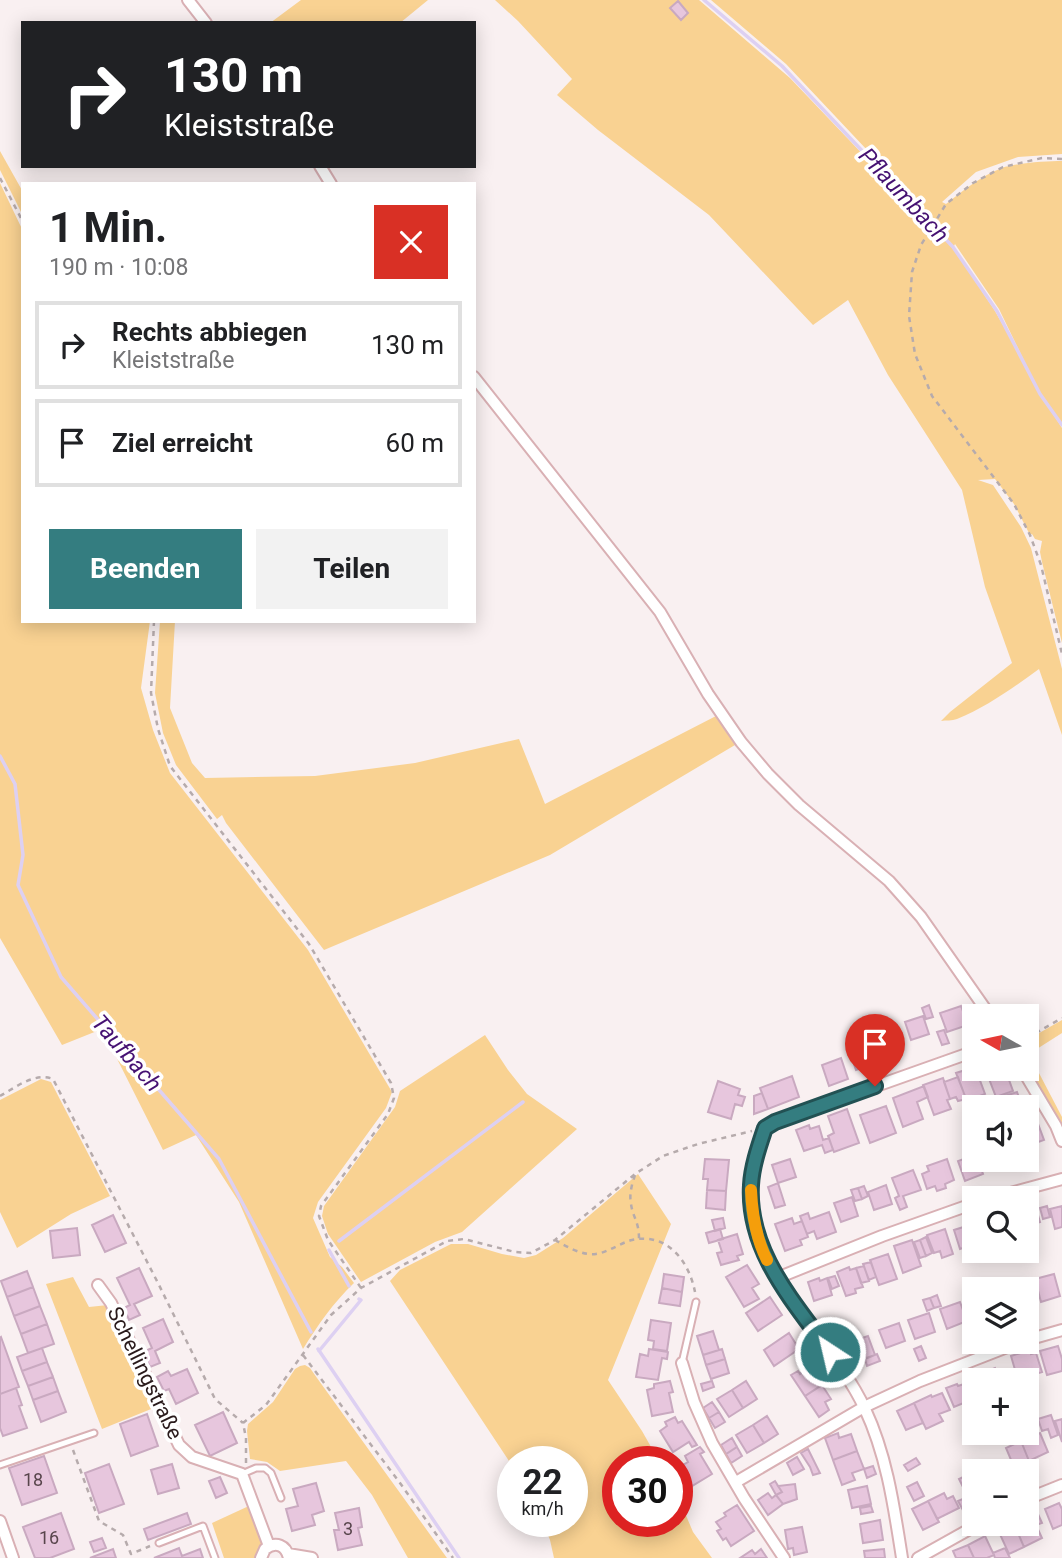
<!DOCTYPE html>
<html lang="de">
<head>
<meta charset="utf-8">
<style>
	body { margin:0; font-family:Roboto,sans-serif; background:#f2f2f2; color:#202124; height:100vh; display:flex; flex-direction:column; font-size:26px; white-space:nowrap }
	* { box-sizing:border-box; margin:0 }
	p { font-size:23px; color:#757577 }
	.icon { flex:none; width:38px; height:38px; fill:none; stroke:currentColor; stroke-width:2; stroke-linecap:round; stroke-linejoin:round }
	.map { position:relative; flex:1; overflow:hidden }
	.sheet { position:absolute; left:21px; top:182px; width:455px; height:441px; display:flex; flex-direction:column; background:#fff; border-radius:0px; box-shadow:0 4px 18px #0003 }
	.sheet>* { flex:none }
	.top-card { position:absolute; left:21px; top:21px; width:455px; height:147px; border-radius:0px; box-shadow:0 4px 18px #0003; background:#202124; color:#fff; overflow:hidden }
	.needle { width:46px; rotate:279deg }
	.controls { position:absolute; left:962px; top:1004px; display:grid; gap:14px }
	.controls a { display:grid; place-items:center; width:77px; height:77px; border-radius:0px; background:#fff; box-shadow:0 4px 18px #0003; font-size:35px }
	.speed { position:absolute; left:497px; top:1446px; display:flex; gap:14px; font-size:35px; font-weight:700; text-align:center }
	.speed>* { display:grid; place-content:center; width:91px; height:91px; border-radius:50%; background:#fff; box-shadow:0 4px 18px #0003; line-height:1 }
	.speed small { font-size:18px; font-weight:400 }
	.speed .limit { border:10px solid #d22; background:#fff; color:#111 }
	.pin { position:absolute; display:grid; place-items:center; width:60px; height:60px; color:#fff; margin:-72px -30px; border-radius:50% 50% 50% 0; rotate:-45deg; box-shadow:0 0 7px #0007 }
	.pin .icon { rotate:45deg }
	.me { position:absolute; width:77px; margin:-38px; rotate:325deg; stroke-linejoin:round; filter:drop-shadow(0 0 5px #0008) }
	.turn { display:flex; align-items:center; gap:24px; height:147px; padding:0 28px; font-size:32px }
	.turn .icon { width:91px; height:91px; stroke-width:2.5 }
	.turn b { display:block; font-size:49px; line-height:60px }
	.round { display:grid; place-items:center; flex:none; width:74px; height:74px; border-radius:0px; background:#f2f2f2 }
	.head { display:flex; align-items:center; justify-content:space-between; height:119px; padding:0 28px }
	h1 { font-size:42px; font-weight:700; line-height:52px }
	.button { display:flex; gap:14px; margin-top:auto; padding:14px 28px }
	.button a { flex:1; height:80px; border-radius:0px; background:#347d80; color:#fff; font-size:28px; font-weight:700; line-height:80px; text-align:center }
	.button a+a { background:#f2f2f2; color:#202124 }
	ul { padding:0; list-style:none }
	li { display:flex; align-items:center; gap:21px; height:88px; margin:0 14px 10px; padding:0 14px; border:4px solid #e0e0e0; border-radius:0px }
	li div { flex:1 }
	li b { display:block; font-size:26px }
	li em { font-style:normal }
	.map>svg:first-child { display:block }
</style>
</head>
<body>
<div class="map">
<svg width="1062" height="1558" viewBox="0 0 1062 1558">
	<rect width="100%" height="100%" fill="#f9f0f1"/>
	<path fill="#f9d292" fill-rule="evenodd" d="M301,0h127l-28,23h-130z
		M495,0h204l91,78 125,131 2,-6 -131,-139 -75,-64h351v154l-44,3 -42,15 -34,30 4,2c18,-14 35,-28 56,-36 14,-5 45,-7 60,-7v262l-14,-17 14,22v215l-20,-81 -2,-10 2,-11 -7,-2 -3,-5 -2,1 -16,-31 -19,-25 -17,1 15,5 28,42 10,21 31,121v66l-23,-66c-25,18 -52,38 -82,50 -5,2 -11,1 -16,2l9,-9 62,-49 -27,-76 -23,-97 -74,-115 -40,-75 -35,25 -104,-110 -111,-85 -41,-35 15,-16 -54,-58zM955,244l44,65 32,66 -36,-64 -42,-63z
		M0,151l23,41v24l-23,-46z
		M0,183l23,48v390h127l-9,67 12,42 17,43 138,177 84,142 -6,16 -68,94 -5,16 17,39 12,10 12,16c-21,20 -36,42 -51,66l-64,-147 -43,-67 -33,15 -61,-121 -40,16 -62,-107z
		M160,621h15l-5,87 22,55 13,15 110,-2 100,-13 104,-24 26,65 171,-88 19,29 -185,110 -226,95 -98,-127 -4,-8 -5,4 -41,-54 -13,-32 -8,-40z
		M1062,1020v13l-33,21 33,63v22l-35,-70v-29z
		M485,1035l23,35 19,24 50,35 -115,103 -27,10 -74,40 -33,-48 -6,-18 2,-10 71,-99 5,-16z
		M41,1079l10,3 59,114 -39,18 -54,34 -17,-36v-112z
		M638,1174l33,50 -63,156 34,51 17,30h-41v60h59v-27l16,38 19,26h-158l-4,-18 -8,-19h30v-60h-59v6l-123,-186 10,-11 51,-26h17l34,10 22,4 12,-3 27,-17z
		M73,1277l16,30 19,-2 48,102 -54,22 -56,-145z
		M305,1365l5,3 7,10 130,180h-39l-36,-63 -26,-34 -66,10 -13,-9 -17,-3 -3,-28 1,-7 25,-22 22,-33 5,-3z
		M251,1505l14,39 -6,14h-35l-12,-35z"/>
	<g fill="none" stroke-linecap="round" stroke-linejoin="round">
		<path stroke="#ddd0f2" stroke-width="3.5" d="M704,0l78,66 171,181 44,64 43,83 22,31
			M0,756l15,28 8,71 -5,30 43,92 158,182 92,173
			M339,1241l184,-139
			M329,1250l20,36
			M318,1349l141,209
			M319,1351l42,-51 -2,-1"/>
	</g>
	<path fill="#e7c6dd" stroke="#c9a9c0" stroke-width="2" d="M678,1l10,12 -7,7 -11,-12z
		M929,1005l4,12 -7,2 -4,-11z
		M961,1006l7,19 -21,7 -7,-19z
		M923,1016l6,18 -18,6 -6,-18z
		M897,1025l6,19 -18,6 -6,-19z
		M944,1030l5,13 -7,2 -5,-13z
		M867,1043l6,21 -17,6 -7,-21z
		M879,1056l4,12 -6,2 -4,-12z
		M841,1058l7,21 -19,7 -7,-21z
		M975,1067l10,27 -18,7 -11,-28z
		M991,1069h14l8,22 -17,6 -10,-26z
		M792,1076l7,21 -31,12 -8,-21z
		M958,1077l8,22 -8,2 -2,-4 -6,2 -6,-17z
		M943,1078l7,21 -3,1 4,9 -17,6 -11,-30z
		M718,1081l22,8 -2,6 7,2 -3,9 -7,-2 -4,15 -23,-7z
		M924,1086l4,11 -11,5 6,17 -20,8 -10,-29z
		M1017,1092l4,11 -12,5 -4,-12z
		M762,1093l6,16 -14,5v-18z
		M886,1106l10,27 -26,10 -10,-28z
		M847,1109l12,34 -25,9 -6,-16 6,-3 -6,-17z
		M1034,1113l10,27 -17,6v-31z
		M809,1125l1,4 9,-3 4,14 6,-2 4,12 -8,3 -3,-8 -18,6 -8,-21z
		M975,1155v5h3l5,14 -18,7 -7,-20z
		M705,1159l24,1 -3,31 -19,-1 1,-11h-5z
		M790,1159l6,18 -18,6 -6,-18z
		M947,1159l7,21 -9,4 1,4 -9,3 -2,-5 -8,3 -5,-15 7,-3 -2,-5z
		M913,1170l8,20 -18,6 4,11 -7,3 -5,-12 4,-2 -7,-18z
		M778,1183l7,22 -10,3 -7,-21z
		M886,1185l6,19 -18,6 -6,-18z
		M864,1186l4,10 -6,3 -4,-11z
		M858,1188l4,11 -7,2 -4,-11z
		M707,1190l19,1 -1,19 -19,-2z
		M852,1197l6,19 -17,6 -7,-19z
		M1034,1201l6,21 -13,4v-23z
		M1047,1206l3,11 -7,2 -3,-11z
		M1062,1206v21l-7,2 -5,-20z
		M829,1212l7,20 -19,7 -3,-8 -7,3 -7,-18 8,-3 2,6z
		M113,1215l13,28 -21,9 -13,-27z
		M723,1218l2,10 -10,3 -3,-11z
		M792,1218l2,6 8,-3 6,16 -8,3 2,5 -17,6 -10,-27z
		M973,1224l2,6v14l-15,5 -6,-19z
		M77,1228l3,27 -27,3 -3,-27z
		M720,1229l3,10 -14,4 -3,-10z
		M945,1229l8,25 -11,4 -2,-7 -6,2 -7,-18z
		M737,1234l6,20 -6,2 2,4 -18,5 -4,-12 5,-1 -4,-12z
		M926,1237l6,16 -6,3 -6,-16z
		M912,1240l9,26 -18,7 -9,-27z
		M920,1240l6,16 -6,2 -6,-16z
		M888,1254l9,25 -18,6 -9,-25z
		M871,1262l5,15 -7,3 -6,-16z
		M747,1265l12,19 -7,4 7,11 -15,8 -18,-30z
		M864,1266l5,15 -8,2 -5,-15z
		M849,1267l1,3 6,-2 7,19 -8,2 1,4 -10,3 -9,-24z
		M139,1268l13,28 -18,8 6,11 -11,5 -5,-12 6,-3 -13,-27z
		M27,1271l6,16 -26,10 -6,-16z
		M664,1274l20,3 -2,15 -20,-4z
		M1054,1274l6,22 -19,6 -6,-23z
		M835,1276l4,10 -7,3 -4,-11z
		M819,1278l1,3 7,-3 5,17 -18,6 -6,-19z
		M33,1287l7,19 -26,10 -7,-19z
		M662,1288l20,4 -2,14 -21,-3z
		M937,1295l4,11 -7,2 -4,-10z
		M770,1297l12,18 -24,16 -12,-18z
		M930,1298l4,10 -7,3 -4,-11z
		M960,1302l7,19 -20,8 -7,-20z
		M40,1306l7,18 -26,10 -7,-18z
		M929,1313l6,19 -20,7 -7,-19z
		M163,1319l10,23 -18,9 5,12 -10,4 -7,-15 9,-4 -9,-20z
		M651,1320l20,3 -4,28 -14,-2 1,-8 -6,-1z
		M899,1323l6,18 -19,7 -7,-18z
		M47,1324l7,20 -26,9 -7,-19z
		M713,1331l6,19 -16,5 -6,-19z
		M789,1333l10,16 -25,17 -10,-16z
		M868,1336l7,19 -17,6 -4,-8 -3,1 -4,-11z
		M1,1337l18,50 -19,7v-56z
		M921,1346l5,12 -7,3 -5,-12z
		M1058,1346l4,13v12l-15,4 -7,-24z
		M42,1348l5,14 -25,9 -5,-14z
		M649,1349l19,3 -1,7 -5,-1 -4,22 -22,-3 4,-23 8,2z
		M722,1349l3,10 -19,6 -3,-10z
		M1030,1350l1,4 5,-1 6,19 -7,2 2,5 -10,3 -6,-1 -1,-2 -2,1 -7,-24z
		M877,1354l3,7 -13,5 -2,-7z
		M725,1359l4,14 -18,6 -5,-14z
		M47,1362l6,15 -25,9 -6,-15z
		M810,1367l12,18 -17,11 -14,-21 7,-4 2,3z
		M995,1368l5,13h-20l-2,-6z
		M187,1369l11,24 -22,11 -7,-15 -5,2 -7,-14 11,-6 3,5z
		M53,1377l5,14 -25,9 -5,-14z
		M670,1381l3,11 -4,1 4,19 -21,4 -5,-26 7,-2v-4z
		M712,1381l2,6 -11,4 -2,-7z
		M746,1381l11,18 -14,9 -11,-18z
		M957,1384l1,2 6,-2 7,16 -17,7 -8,-19z
		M822,1385l9,14 -6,3 4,8 -10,7 -14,-21z
		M16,1388l6,17 -3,1 8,22 -24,8 -3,-8v-34z
		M732,1390l11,18 -14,9 -12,-18z
		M58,1391l8,21 -25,10 -8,-22z
		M942,1393l8,17 -11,4 4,7 -17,8 -12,-26 17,-8 1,2z
		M712,1402l7,10 -10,6 -6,-10z
		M914,1403l9,20 -17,7 -9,-19z
		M223,1412l14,31 -27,13 -15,-31z
		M719,1412l6,10 -10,6 -6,-10z
		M147,1414l11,32 -27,10 -11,-32z
		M1051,1415l7,20 -7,3 -3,-9 -6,2 -4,-12z
		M767,1416l11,18 -14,9 -11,-18z
		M675,1417l3,6 4,-2 15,24 -5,2 -3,-5 -16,10 -13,-21 7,-5 -2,-4z
		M1062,1419v23l-7,-21z
		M753,1425l11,18 -17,10 -11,-18z
		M838,1433l1,5 12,-4 6,17 -24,9 -8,-22z
		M1040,1433l8,19 -19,9 -8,-20z
		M732,1438l5,9 -11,7 -5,-9z
		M1021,1441l8,20 -15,6 -8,-19z
		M700,1447l4,5 -4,2 12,20 -20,12 -11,-20 7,-4 -3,-6z
		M737,1447l5,9 -11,7 -5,-9z
		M808,1449l12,24 -7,2 -3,-8 -9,-14z
		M857,1451l7,18 -12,4 3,7 -13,5 -9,-25z
		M44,1456l13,37 -35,12 -13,-37z
		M797,1457l7,12 -11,6 -6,-12z
		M916,1458l4,6 -12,7 -4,-6z
		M109,1464l15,40 -25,9 -14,-40z
		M172,1464l7,24 -21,6 -7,-24z
		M991,1464l4,8h-19v-1z
		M873,1466l3,8 -9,4 -3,-9z
		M976,1471l-1,22 -7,4 -9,-18z
		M220,1477l7,16 -11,5 -7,-17z
		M775,1481l7,11 -6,3 -6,-11z
		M917,1482l7,14 -10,5 -7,-14z
		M316,1483l8,28 -12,4 3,10 -23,6 -6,-22 12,-3 -5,-17z
		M795,1484l2,15 -14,5 -7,-9 6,-3 -4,-6z
		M867,1486l4,18 -19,4 -4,-18z
		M768,1493l4,5 4,-3 7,9 -15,11 -10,-15z
		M944,1493l3,6 6,-3 6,12 -22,11 -9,-18z
		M965,1498l5,10 -6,4 -6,-11z
		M928,1501l11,21 -16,8 -11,-21z
		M1059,1503l3,6v16l-9,4 -8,-20z
		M737,1505l17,26 -23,15 -5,-8 -3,2 -6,-9 4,-2 -5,-7 10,-6 -2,-3z
		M871,1506l2,6 -12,2 -1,-6z
		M359,1508l3,19 -4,1 4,17 -24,5 -4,-20h5l-4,-17z
		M1037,1512l5,11 -6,2 6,13 -18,9 -10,-23h13v-8z
		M61,1513l13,36 -24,9h-15l-12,-31z
		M187,1513l4,11 -43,16 -4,-11z
		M880,1520l3,20 -20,3 -3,-19z
		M1010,1524h4l10,23 -15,7 -11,-24z
		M802,1527l5,25 -13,3 -1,-7 -5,1 -3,-19z
		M985,1536l8,17 12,-5 5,10h-15l-1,-3 -7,3h-13l-6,-13z
		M102,1538l4,10 -12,4 -4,-10z
		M968,1545l6,13h-18l-3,-7z
		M179,1548l3,8 18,-7 3,9h-49z
		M113,1549l3,9h-26z
		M761,1549l6,9h-27l12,-8 3,4z
		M884,1549l1,9h-20l-1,-7z"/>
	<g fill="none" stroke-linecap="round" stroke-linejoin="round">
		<defs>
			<path id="service" d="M682,1363l14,-61
				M0,1465l94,-32
				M242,1474l14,-6h9l6,5 10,25
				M159,1543l44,-17 12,32"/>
			<path id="minor" d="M188,0l18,23
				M320,166l11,18
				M474,377l186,235 48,82 33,48 27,32 31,31 90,76 32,36 70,100
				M1022,1069l34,57 6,15
				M988,1199l74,-20
				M777,1278l105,-42 93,-33
				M98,1285l13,18 68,142 13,12 50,17 27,72
				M1027,1340l35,-10
				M682,1363l12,39 18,41 32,55 40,60
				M736,1482l128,-75 56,-26 100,-39
				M1027,1499l35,-14
				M0,1521l13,37
				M288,1554l24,4
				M261,1558l4,-9c11,-8 21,-4 24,9
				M902,1558c-8,-51 -15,-102 -37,-149 -34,-74 -121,-137 -114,-224 1,-20 8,-39 14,-57l10,-6 200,-71
				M918,1558l61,-34"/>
		</defs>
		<use href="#service" stroke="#d9b0b4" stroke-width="9"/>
		<use href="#minor" stroke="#d9b0b4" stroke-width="14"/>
		<path stroke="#b6abac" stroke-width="2.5" stroke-dasharray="5 5" stroke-linecap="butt" d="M1062,159l-20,-1 -39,9 -30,16 -27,21 -25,41 -9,27 -3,44 6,38 17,42 82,108 16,31 11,30 21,89
			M0,178l23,44
			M154,621l-3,72 7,36 12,37 139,178 82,139 3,15 -6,16 -67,92 -2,10 9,24 33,48
			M1027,1038l35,-20
			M0,1096c16,-9 35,-24 53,-17l106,206 56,114 28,24
			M635,1175c-3,9 -6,19 -4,29 2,14 8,17 8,35
			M555,1240c12,7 28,16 41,14 13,-2 24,-11 36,-14 35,-8 57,21 63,52
			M303,1355l97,128 53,75
			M73,1450l26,71 24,14 8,19 19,-8
			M246,1463v-25l-3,-15 23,-18 65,-90 30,-27 86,-47 17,-2 51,13 16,1 24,-13 80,-66 28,-18 35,-12 54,-13"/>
		<use href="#service" stroke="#fff" stroke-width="5"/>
		<use href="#minor" stroke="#fff" stroke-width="10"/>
	</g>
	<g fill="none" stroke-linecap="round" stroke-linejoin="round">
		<defs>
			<path id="route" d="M830,1352c-36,-50 -83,-101 -79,-167 1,-19 8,-39 14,-57l10,-6 100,-36"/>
		</defs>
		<use href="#route" stroke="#225153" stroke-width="18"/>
		<use href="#route" stroke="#347d80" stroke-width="12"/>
		<path stroke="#f59e0b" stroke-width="12" d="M751,1190c1,24 5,48 16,70"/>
	</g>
	<g text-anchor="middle" stroke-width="7" stroke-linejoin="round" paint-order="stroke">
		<g font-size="18" fill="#58454c">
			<text x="33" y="1486">18</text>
			<text x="348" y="1535">3</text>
			<text x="49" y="1544">16</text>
		</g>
		<g font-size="21" fill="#291a1b" stroke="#fff">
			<text transform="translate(145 1373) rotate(64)" y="7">Schellingstraße</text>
		</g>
		<g font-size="23" font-style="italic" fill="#451172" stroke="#fff">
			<text transform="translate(904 195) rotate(47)" y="8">Pflaumbach</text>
			<text transform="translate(127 1053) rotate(49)" y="8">Taufbach</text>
		</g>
	</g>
</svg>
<div class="controls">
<a><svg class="needle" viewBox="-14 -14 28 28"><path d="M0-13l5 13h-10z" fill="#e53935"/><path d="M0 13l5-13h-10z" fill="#757577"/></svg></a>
<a><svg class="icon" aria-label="sound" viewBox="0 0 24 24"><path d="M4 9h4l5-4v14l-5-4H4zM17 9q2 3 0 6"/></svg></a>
<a><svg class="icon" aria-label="search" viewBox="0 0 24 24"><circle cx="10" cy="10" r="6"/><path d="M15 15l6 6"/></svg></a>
<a><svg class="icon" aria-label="layers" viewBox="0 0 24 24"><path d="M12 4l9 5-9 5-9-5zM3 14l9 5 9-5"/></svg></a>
<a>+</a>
<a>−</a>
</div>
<div class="speed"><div>22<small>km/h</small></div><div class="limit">30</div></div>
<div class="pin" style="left:875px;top:1086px;background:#d93025"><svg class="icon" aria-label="arrive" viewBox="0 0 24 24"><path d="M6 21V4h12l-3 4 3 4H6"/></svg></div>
<svg class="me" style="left:830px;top:1352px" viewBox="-20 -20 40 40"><circle r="17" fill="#347d80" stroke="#fff" stroke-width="3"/><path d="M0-11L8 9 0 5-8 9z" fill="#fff"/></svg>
<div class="top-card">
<div class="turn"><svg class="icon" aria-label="right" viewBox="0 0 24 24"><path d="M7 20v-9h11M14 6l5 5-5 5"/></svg><div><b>130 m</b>Kleiststraße</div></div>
</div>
<section class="sheet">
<div class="head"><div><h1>1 Min.</h1><p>190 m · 10:08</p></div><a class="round" style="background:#d93025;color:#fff"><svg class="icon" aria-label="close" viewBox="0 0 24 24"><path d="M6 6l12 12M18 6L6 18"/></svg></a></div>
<ul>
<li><svg class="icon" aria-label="right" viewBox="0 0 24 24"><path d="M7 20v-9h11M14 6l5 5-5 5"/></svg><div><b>Rechts abbiegen</b><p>Kleiststraße</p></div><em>130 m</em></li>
<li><svg class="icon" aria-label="arrive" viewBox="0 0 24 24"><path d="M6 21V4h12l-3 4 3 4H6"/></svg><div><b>Ziel erreicht</b></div><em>60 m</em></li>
</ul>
<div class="button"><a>Beenden</a><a>Teilen</a></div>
</section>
</div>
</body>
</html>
